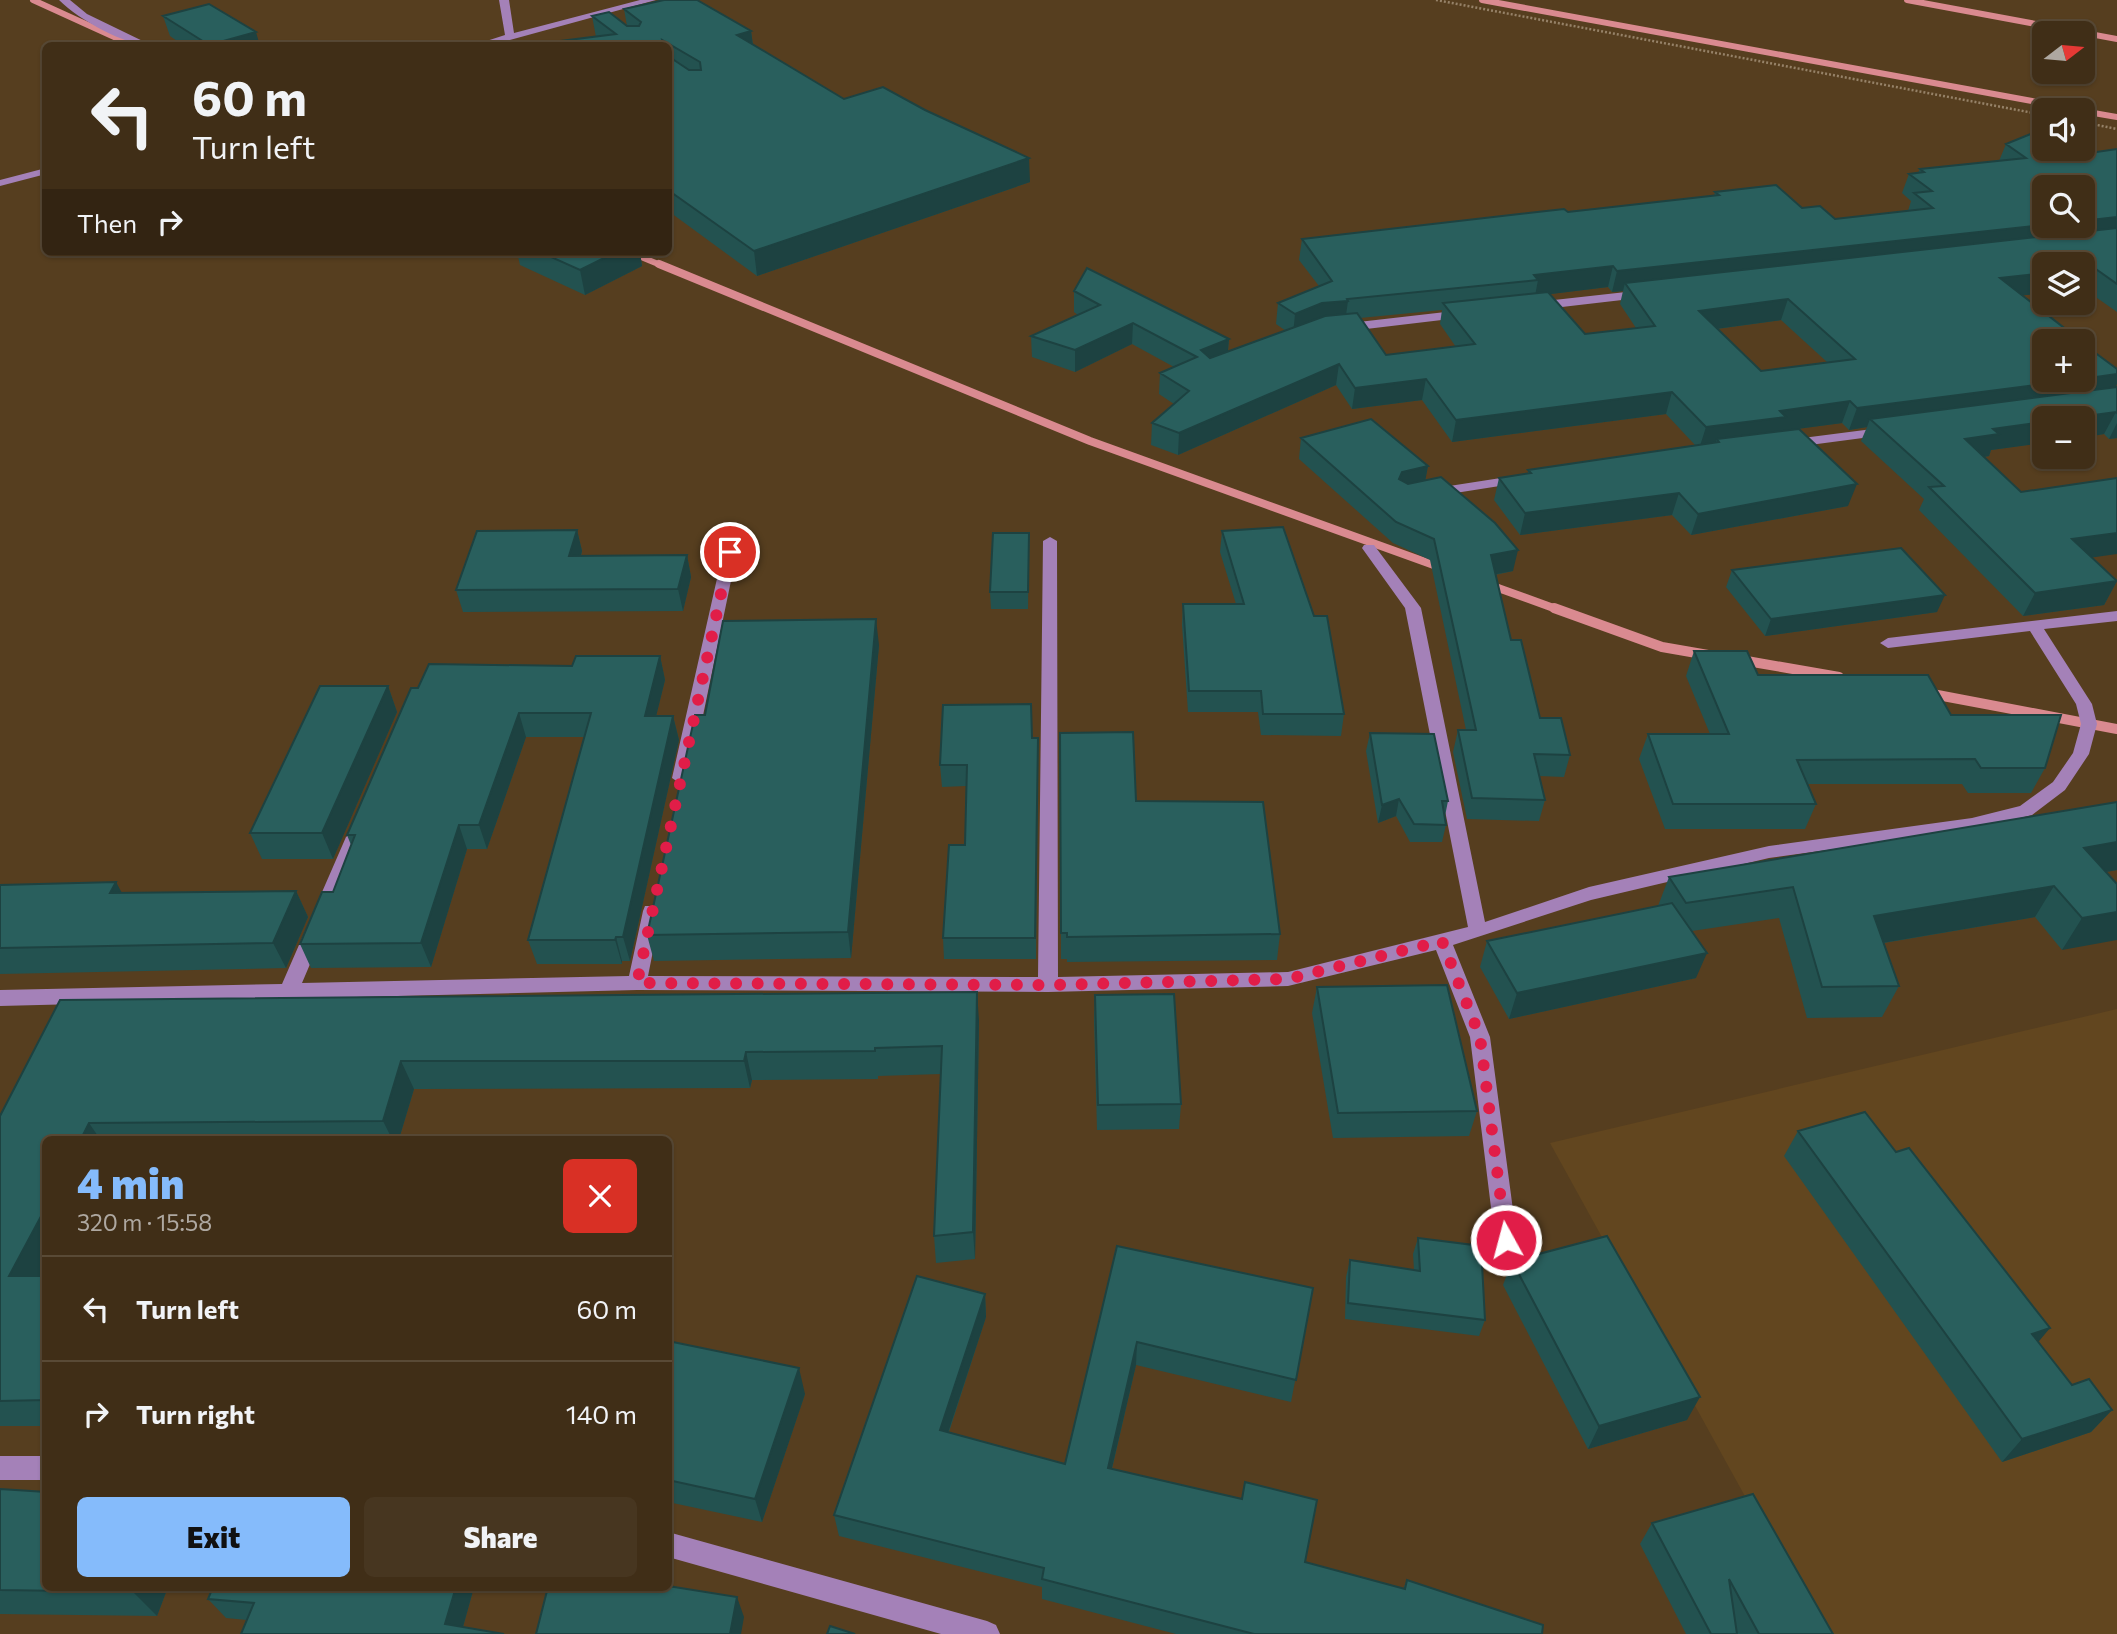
<!DOCTYPE html>
<html lang="en">
<head>
<meta charset="utf-8">
<style>
	body { margin:0; font-family:Commissioner,sans-serif; background:#473620; color:#f1f3f6; height:100vh; display:flex; flex-direction:column; font-size:26px; white-space:nowrap }
	* { box-sizing:border-box; margin:0 }
	p { font-size:23px; color:#aea8a1 }
	.icon { flex:none; width:38px; height:38px; fill:none; stroke:currentColor; stroke-width:2; stroke-linecap:round; stroke-linejoin:round }
	.map { position:relative; flex:1; overflow:hidden }
	.details { position:absolute; left:42px; top:1136px; width:630px; height:455px; display:flex; flex-direction:column; background:#402e17; border-radius:10px; box-shadow:0 2px 5px #0004,0 0 0 2px #594a36 }
	.details>* { flex:none }
	.banner { position:absolute; left:42px; top:42px; width:630px; height:214px; border-radius:10px; box-shadow:0 2px 5px #0004,0 0 0 2px #594a36; background:#402e17; color:#f1f3f6; overflow:hidden }
	.needle { width:46px; rotate:74deg }
	.tools { position:absolute; left:2032px; top:21px; display:grid; gap:14px }
	.tools a { display:grid; place-items:center; width:63px; height:63px; border-radius:10px; background:#402e17; box-shadow:0 2px 5px #0004,0 0 0 2px #594a36; font-size:35px }
	.pin { position:absolute; display:grid; place-items:center; width:60px; height:60px; color:#fff; margin:-30px; border:4px solid #fff; border-radius:50%; box-shadow:0 2px 7px #0007 }
	.me { position:absolute; width:77px; margin:-38px; rotate:353deg; stroke-linejoin:round; filter:drop-shadow(0 0 5px #0008) }
	.turn { display:flex; align-items:center; gap:24px; height:147px; padding:0 35px; font-size:32px }
	.turn .icon { width:91px; height:91px; stroke-width:2.5 }
	.turn b { display:block; font-size:49px; line-height:60px }
	.then { display:flex; align-items:center; height:66px; padding:0 35px; background:#0003; gap:14px; font-size:26px }
	.round { display:grid; place-items:center; flex:none; width:74px; height:74px; border-radius:10px; background:#473620 }
	.head { display:flex; align-items:center; justify-content:space-between; height:119px; padding:0 35px }
	h1 { font-size:42px; font-weight:800; line-height:52px; color:#85bbfb }
	.primary-button { display:flex; gap:14px; margin-top:auto; padding:14px 35px }
	.primary-button a { flex:1; height:80px; border-radius:10px; background:#85bbfb; color:#111; font-size:28px; font-weight:800; line-height:80px; text-align:center }
	.primary-button a+a { background:#473620; color:#f1f3f6 }
	ul { padding:0; list-style:none }
	li { display:flex; align-items:center; gap:21px; height:105px; padding:0 35px; border-top:2px solid #594a36 }
	li div { flex:1 }
	li b { display:block; font-size:26px }
	li em { font-style:normal }
	.map>svg:first-child { display:block }
</style>
</head>
<body>
<div class="map">
<svg width="2117" height="1634" viewBox="0 0 2117 1634">
	<rect width="100%" height="100%" fill="#563e1f"/>
	<path fill="#62461f" d="M2117,1009v625h-296l-271,-491z"/>
	<g fill="none" stroke-linecap="round" stroke-linejoin="round">
		<path stroke="#da8a90" stroke-width="6" d="M33,0l101,46
			M1482,0l599,110
			M1907,0l210,39
			M2082,111l35,6
			M629,252l34,14"/>
		<path stroke="#da8a90" stroke-width="8" d="M659,264l431,177 352,127
			M1487,584l72,26"/>
		<path stroke="#da8a90" stroke-width="10" d="M1554,608l108,39 46,8
			M1741,660l98,17
			M1927,693l190,36"/>
		<path stroke="#968268" stroke-width="2.5" stroke-dasharray="2 2" stroke-linecap="butt" d="M1436,0l608,115
			M2082,122l35,7"/>
		<path fill="#a481b8" fill-rule="evenodd" d="M59,0h11l17,14 66,32c-27,0 -74,-26 -94,-46z
			M499,0h10l5,33 126,-33h16l-168,46h-17l34,-11z
			M46,168v6l-46,12v-6z
			M1644,290l4,1v6l-112,13 -6,-4 6,-4z
			M1463,310l6,4 -2,3 -126,15 -6,-4 6,-4z
			M1888,427l7,4 -2,3 -106,14 -7,-4 7,-4z
			M1520,475l7,4 -2,3 -95,15 -7,-4 7,-4z
			M1050,537l7,4 1,436 230,-5 180,-45 -63,-319 -43,-60 2,-3h10l47,63 64,314 104,-35 180,-41 203,-28 48,-12 33,-24 20,-29 8,-29 -5,-20 -46,-73 -142,17 -8,-5 8,-5 229,-27v10l-73,8 48,75 5,20 -8,30 -24,36 -33,25 -60,15 -203,28 -178,42 -138,45 37,92 27,203 -3,7 -8,3 -8,-3 -3,-7 -25,-203 -34,-87 -148,36 -240,6 -411,-2 -637,16v-16l282,-6 64,-147 9,-6 9,6 -62,146 327,-7 14,-65 2,-5h14l2,5 -13,65 390,1 5,-436z
			M730,548l7,4 -47,226 -9,6 -9,-6 51,-226z
			M0,1456h46v24h-46z
			M668,1532l319,89 9,4 4,9h-59l-273,-77z"/>
	</g>
	<path fill="#235250" fill-rule="evenodd" d="M624,9l127,22 2,14 91,54 186,83 -273,94 -86,-63 -3,1v-168h-148l76,-9 -4,-21 35,10z
		M163,16l97,30h-76l-14,-10z
		M2006,144l84,9 27,-4v163l-34,-24 -39,-24v29l-22,2 94,92h1v51l-8,1 -5,-5 -113,16 -2,6 -5,1 133,124 -13,24 -81,11 -104,-106 5,-11 -63,-58 6,-14 -18,3 -7,-7 -46,6 52,77 -157,29 -19,-20 -152,20 -26,-35 5,-22 29,-4v-4l167,-25 -29,-31 -214,28 -30,-42 -70,9 -16,-24 -158,70 -27,-10 1,-22 22,-19 -15,-10 1,-21 14,-6 -42,-23 -57,28 -43,-15 -1,-21 47,-21 -4,-3v-21l155,48 -1,13 58,-21 -10,-7 2,-21 41,-17 -20,-26 3,-21 412,-43 1,-4 87,16 33,11 73,-8 3,-10 -9,-8 7,-19 9,-1 2,-4 79,-8zM1608,287l4,5 11,-1 -3,13 16,24 -51,6 -35,-40zM1442,310l-2,14 16,23 -70,8 -26,-37zM1781,320l46,42 -66,9 -44,-42z
		M517,252h123l2,14 -57,29 -65,-30z
		M1301,438l127,28 -3,14 88,91 -18,4 16,65 29,78 30,37 -6,22 -25,-1 6,24 -6,21 -72,-2 -14,-67 5,-22h8l-36,-170 -37,-17 -94,-84z
		M577,530l5,21 -1,5 106,-1 4,22 -8,34 -220,1 -7,-22z
		M1222,531l122,183 -3,22 -80,-1 -3,-23h-70l-6,-87 1,-21h53l-16,-52z
		M1029,533l-1,76h-37l-1,-17z
		M1732,570l205,42 -172,24 -39,-49z
		M879,645l-28,313 -197,3 -7,-26 58,-220z
		M1694,651l64,24 193,40 94,53 -14,25h-63l-6,-9h-154l8,20 -11,25h-140l-26,-70 9,-25h62l-24,-58z
		M660,656l5,24 -9,36h17l6,24 -49,221h-8v3h-85l-9,-24 56,-203h-58l-39,112h-20l-36,118 -120,1 -11,-24 33,-52 18,-47 -4,-10 71,-147 154,-22z
		M388,686l9,26 -64,147h-71l-12,-26z
		M1060,733l76,68 144,133 -3,26 -210,2v-3h-6z
		M1370,733l78,68 -3,15 1,9 -4,17h-32l-14,-26 -18,7 -12,-72z
		M1032,738l6,21 -2,200h-92l-1,-21 22,-93 1,-59 -24,1 -2,-22z
		M2117,802v68l-11,2 11,12 -55,66 -27,-33 -151,26 15,43 -17,31 -75,1 -28,-100 -87,13 4,47 -187,41 -29,-52 7,-26 171,-35 11,-29z
		M116,882l5,11 175,-2 12,26 -22,51 -286,6v-89z
		M1317,987l160,124 -8,25 -136,2 -21,-125z
		M1095,995l86,109 -2,25 -82,1 -3,-110z
		M60,1000l919,20 -4,239 -39,4 -2,-27 7,-162 -63,2v3l-126,1 -2,8 -336,1 -15,50h-353v287h-46v-310z
		M1798,1131l240,211 34,43 40,25 -21,22 -89,30 -218,-306z
		M1418,1238l67,82 -6,16 -134,-17 1,-42 4,-17 64,10 -1,-16z
		M1117,1246l196,42 -22,114 -155,-37 -24,104 193,93 98,27 4,-9 135,54h-366l-134,-35v-12l-203,-51 -5,-21 151,-221 1,23 -37,115 116,32z
		M1512,1261l175,159 -99,29 -85,-164z
		M668,1341l137,53 -43,128 -94,-20z
		M0,1489l168,98 -11,29 -157,-2z
		M1652,1523l181,111h-147l-46,-90z
		M474,1587l-11,40 -216,-7 -21,-2 -18,-19z"/>
	<path fill="#1d4241" d="M751,31l3,22 -17,-18z
		M256,32l4,14 -51,-1z
		M1029,158l1,24 -273,94 -3,-25z
		M2117,217v19l-492,47 -2,8 -11,1 5,-21 427,-46 38,1v-5z
		M616,252h24l2,14 -57,29 -5,-25z
		M1613,266l-5,21 -73,9 3,-16 -4,-5z
		M2093,267l-10,21h-1v-20z
		M2044,273v20l-53,6 9,-21z
		M1788,299l-7,21 -88,12 6,-21z
		M1348,301l-3,21 -52,13 2,-21 27,-11z
		M1133,323l-1,21 -57,28v-22z
		M1229,339l-2,21 -27,12 1,-22z
		M1339,364l-3,21 -158,70 1,-22z
		M2117,374v10l-5,11 -242,24 -3,8 -18,3 8,-22 217,-28h8v-1z
		M1426,379l-4,21 -70,9 3,-21z
		M1672,392l-6,22 -214,28 4,-22z
		M1850,401l-8,22 -60,8 -63,11 -2,-3 -3,8 -15,2 7,-22 74,-16z
		M2116,412l-12,22 -22,4v-20h-11z
		M2044,422v21l-53,7 -2,6 -34,6 10,-23 28,-10z
		M2117,423v15l-8,1z
		M1428,466l-4,21 -28,13 3,-21 3,-7z
		M1857,484l-9,22 -157,29 7,-21z
		M1679,493l-7,22 -152,20 5,-22z
		M577,530l5,21 -7,27 -6,-22z
		M2117,533v21l-57,8 12,-23z
		M1518,550l-5,21 -27,5 5,-21z
		M687,555l4,22 -8,34 -5,-22z
		M2117,581l-13,24 -81,11 12,-23z
		M1945,595l-8,17 -172,24 6,-17z
		M876,619l3,26 -28,313 -3,-26z
		M660,656l5,24 -15,61 -5,-25z
		M388,686l9,26 -64,147 -11,-26z
		M519,713l7,24 -39,112 -8,-24z
		M673,716l6,24 -49,221 -7,-24z
		M1399,799l-3,17 -18,7 4,-18z
		M459,825l8,24 -36,118 -10,-24z
		M2117,842v28l-52,9 19,-31z
		M116,882l14,26 -20,-15z
		M2054,886l-19,31 -177,30 16,-31z
		M296,891l12,26 -22,51 -13,-25z
		M2117,912v28l-55,10 20,-32z
		M616,937l6,24v3l-7,-24z
		M1707,953l-11,25 -187,41 8,-26z
		M977,992l2,28 -4,239 -2,-27z
		M746,1052l6,28 -2,8 -6,-27z
		M401,1061l13,28 -15,50h-7l-9,-18z
		M89,1123l11,16h-19z
		M46,1207v67l-15,28 -22,-26z
		M985,1294l1,23 -44,134 -2,-21z
		M2050,1328l-20,24 2,-18z
		M1137,1342l-1,23 -29,124 1,-21z
		M799,1368l6,26 -43,128 -7,-23z
		M1700,1397l-13,23 -99,29 11,-23z
		M2112,1410l-21,22 -89,30 20,-23z
		M134,1587h34l-11,29 -24,-24z
		M456,1587h18l-13,47 -16,-10z
		M737,1597l7,20 -3,17h-11z"/>
	<path fill="#295f5d" stroke="#1d4241" stroke-width="2" fill-rule="evenodd" d="M664,0h33l54,31 -14,4 107,64 39,-12 42,23 104,48 -275,93 -86,-61v-134l21,14h12l-1,-8 -38,-22 1,6h-143l96,-12 -24,-18 17,-4 18,14h12l2,-4 -17,-13z
		M209,4l47,28 -47,13 -46,-29z
		M2044,132v17h38v-1l8,5 27,-4v68l-35,4v-34h-38v38l-427,46 -4,-5 -79,9 4,5 -191,19 1,2 -26,2 -27,11 -17,-11 54,-22 -30,-42 262,-30 4,3 151,-17 -4,-3 61,-7 26,23 18,-2 15,13 98,-11 -19,-15 18,-2 -23,-17 15,-2 -4,-3 106,-11 -20,-14 27,-11z
		M2117,228v56l-24,-17 -11,1v-4h-38v9l-44,5 81,63h-37v39h30l-217,28 -7,-7 -70,10 6,6 -80,10 -34,-35 -216,28 -30,-41 -71,9 -16,-24 -160,69 -27,-10 37,-32 -29,-18 37,-16 -64,-34 -58,27 -44,-14 69,-31 -26,-14 13,-23 142,71 -28,11 9,8 115,-42 32,-3 29,42 89,-11 -32,-41 105,-11 37,42 70,-8 -30,-43zM1788,299l67,60 -94,12 -62,-60z
		M540,252h76l-36,18z
		M2082,343l35,26v5l-35,5z
		M2117,387v26l-1,-1 -45,6h-27v4l-51,7 6,5 -34,5 56,53 96,-14v55l-45,6 45,42 -82,12 -106,-106 15,-1 -74,-67z
		M1371,419l57,47 -26,6 -3,7 9,5 33,-7 54,46 23,27 -27,5 20,85h10l19,78h21l9,37 -36,-1 11,46 -73,-2 -14,-68h18l-42,-191 -38,-17 -95,-84z
		M1799,429l58,55 -159,30 -19,-21 -154,20 -26,-35 32,-5 -3,-3 191,-28 -2,-3z
		M1283,527l31,89h13l17,98h-81l-2,-23h-72l-6,-87h61l-22,-73z
		M577,530l-8,26 118,-1 -9,34 -222,1 21,-59z
		M993,533h36l-1,59h-38z
		M1901,548l44,47 -174,24 -39,-49z
		M876,619l-28,313 -201,3 48,-220h10l18,-94z
		M1694,651h53l11,24h170l23,40h110l-16,53h-64l-6,-9 -178,1 19,44h-143l-25,-70h81z
		M576,656h84l-15,60h28l-50,221h-7l-1,3h-87l63,-227h-72l-40,112h-20l-38,118 -121,1 22,-52h11l22,-57h-8l64,-147h7l11,-24 143,2z
		M320,686h68l-66,147h-72z
		M1031,704l1,34h6l-3,200h-92l6,-93h16l2,-80h-27l3,-60z
		M1133,732l3,69 127,1 17,132 -213,3v-4h-6l-1,-200z
		M1370,733l64,1 14,67h-6l4,24 -32,-1 -15,-25 -17,6z
		M2117,802v40l-33,6 33,36v28l-35,6 -28,-32 -180,30 25,70 -77,1 -29,-100 -107,16 -17,-26z
		M116,882l-6,11 186,-2 -23,52 -273,5v-63z
		M1672,903l35,50 -190,40 -30,-52z
		M1447,985l30,126 -139,2 -21,-126z
		M977,992l-4,240 -39,4 8,-190 -67,2v3l-129,1 -2,9h-343l-18,60 -294,2 -8,16h-35v68l-37,69h37v124l-46,1v-285l60,-116z
		M1174,994l7,110 -83,1 -3,-110z
		M1865,1112l31,40 13,-4 141,180 -18,6 40,51 17,-6 23,31 -90,29 -224,-308z
		M1607,1236l93,161 -101,29 -87,-165z
		M1418,1238l63,8 4,74 -137,-17 2,-43 70,11z
		M1117,1246l196,42 -17,92 -159,-38 -29,126 134,31 3,-17 72,18 -12,62 100,27 2,-9 136,45 -1,9h-288l-212,-55 2,-11 -210,-53 83,-239 68,18 -45,136 125,34z
		M668,1341l131,27 -44,131 -87,-19z
		M0,1489l46,3v95h88l-1,5 -133,-2z
		M1753,1494l80,140h-74l-30,-55 8,55h-26l-59,-111z
		M668,1586l69,11 -7,37h-194l12,-47h120z
		M213,1587h243l-11,37 59,10h-263l13,-31 -46,-4z
		M830,1626l25,8h-28z"/>
	<g fill="none" stroke-linecap="round" stroke-linejoin="round">
		<path stroke="#e11d48" stroke-width="12" stroke-dasharray="0 21.6" d="M730,552l-93,431 411,2 240,-6 154,-38 38,96 26,203"/>
	</g>
</svg>
<div class="tools">
<a><svg class="needle" viewBox="-14 -14 28 28"><path d="M0-13l5 13h-10z" fill="#e53935"/><path d="M0 13l5-13h-10z" fill="#aea8a1"/></svg></a>
<a><svg class="icon" aria-label="sound" viewBox="0 0 24 24"><path d="M4 9h4l5-4v14l-5-4H4zM17 9q2 3 0 6"/></svg></a>
<a><svg class="icon" aria-label="search" viewBox="0 0 24 24"><circle cx="10" cy="10" r="6"/><path d="M15 15l6 6"/></svg></a>
<a><svg class="icon" aria-label="layers" viewBox="0 0 24 24"><path d="M12 4l9 5-9 5-9-5zM3 14l9 5 9-5"/></svg></a>
<a>+</a>
<a>−</a>
</div>
<div class="pin" style="left:730px;top:552px;background:#d93025"><svg class="icon" aria-label="arrive" viewBox="0 0 24 24"><path d="M6 21V4h12l-3 4 3 4H6"/></svg></div>
<svg class="me" style="left:1506px;top:1240px" viewBox="-20 -20 40 40"><circle r="17" fill="#e11d48" stroke="#fff" stroke-width="3"/><path d="M0-11L8 9 0 5-8 9z" fill="#fff"/></svg>
<div class="banner">
<div class="turn"><svg class="icon" aria-label="left" viewBox="0 0 24 24"><path d="M17 20v-9H6M10 6l-5 5 5 5"/></svg><div><b>60 m</b>Turn left</div></div>
<div class="then">Then<svg class="icon" aria-label="right" viewBox="0 0 24 24"><path d="M7 20v-9h11M14 6l5 5-5 5"/></svg></div>
</div>
<section class="details">
<div class="head"><div><h1>4 min</h1><p>320 m · 15:58</p></div><a class="round" style="background:#d93025;color:#fff"><svg class="icon" aria-label="close" viewBox="0 0 24 24"><path d="M6 6l12 12M18 6L6 18"/></svg></a></div>
<ul>
<li><svg class="icon" aria-label="left" viewBox="0 0 24 24"><path d="M17 20v-9H6M10 6l-5 5 5 5"/></svg><div><b>Turn left</b></div><em>60 m</em></li>
<li><svg class="icon" aria-label="right" viewBox="0 0 24 24"><path d="M7 20v-9h11M14 6l5 5-5 5"/></svg><div><b>Turn right</b></div><em>140 m</em></li>
</ul>
<div class="primary-button"><a>Exit</a><a>Share</a></div>
</section>
</div>
</body>
</html>
